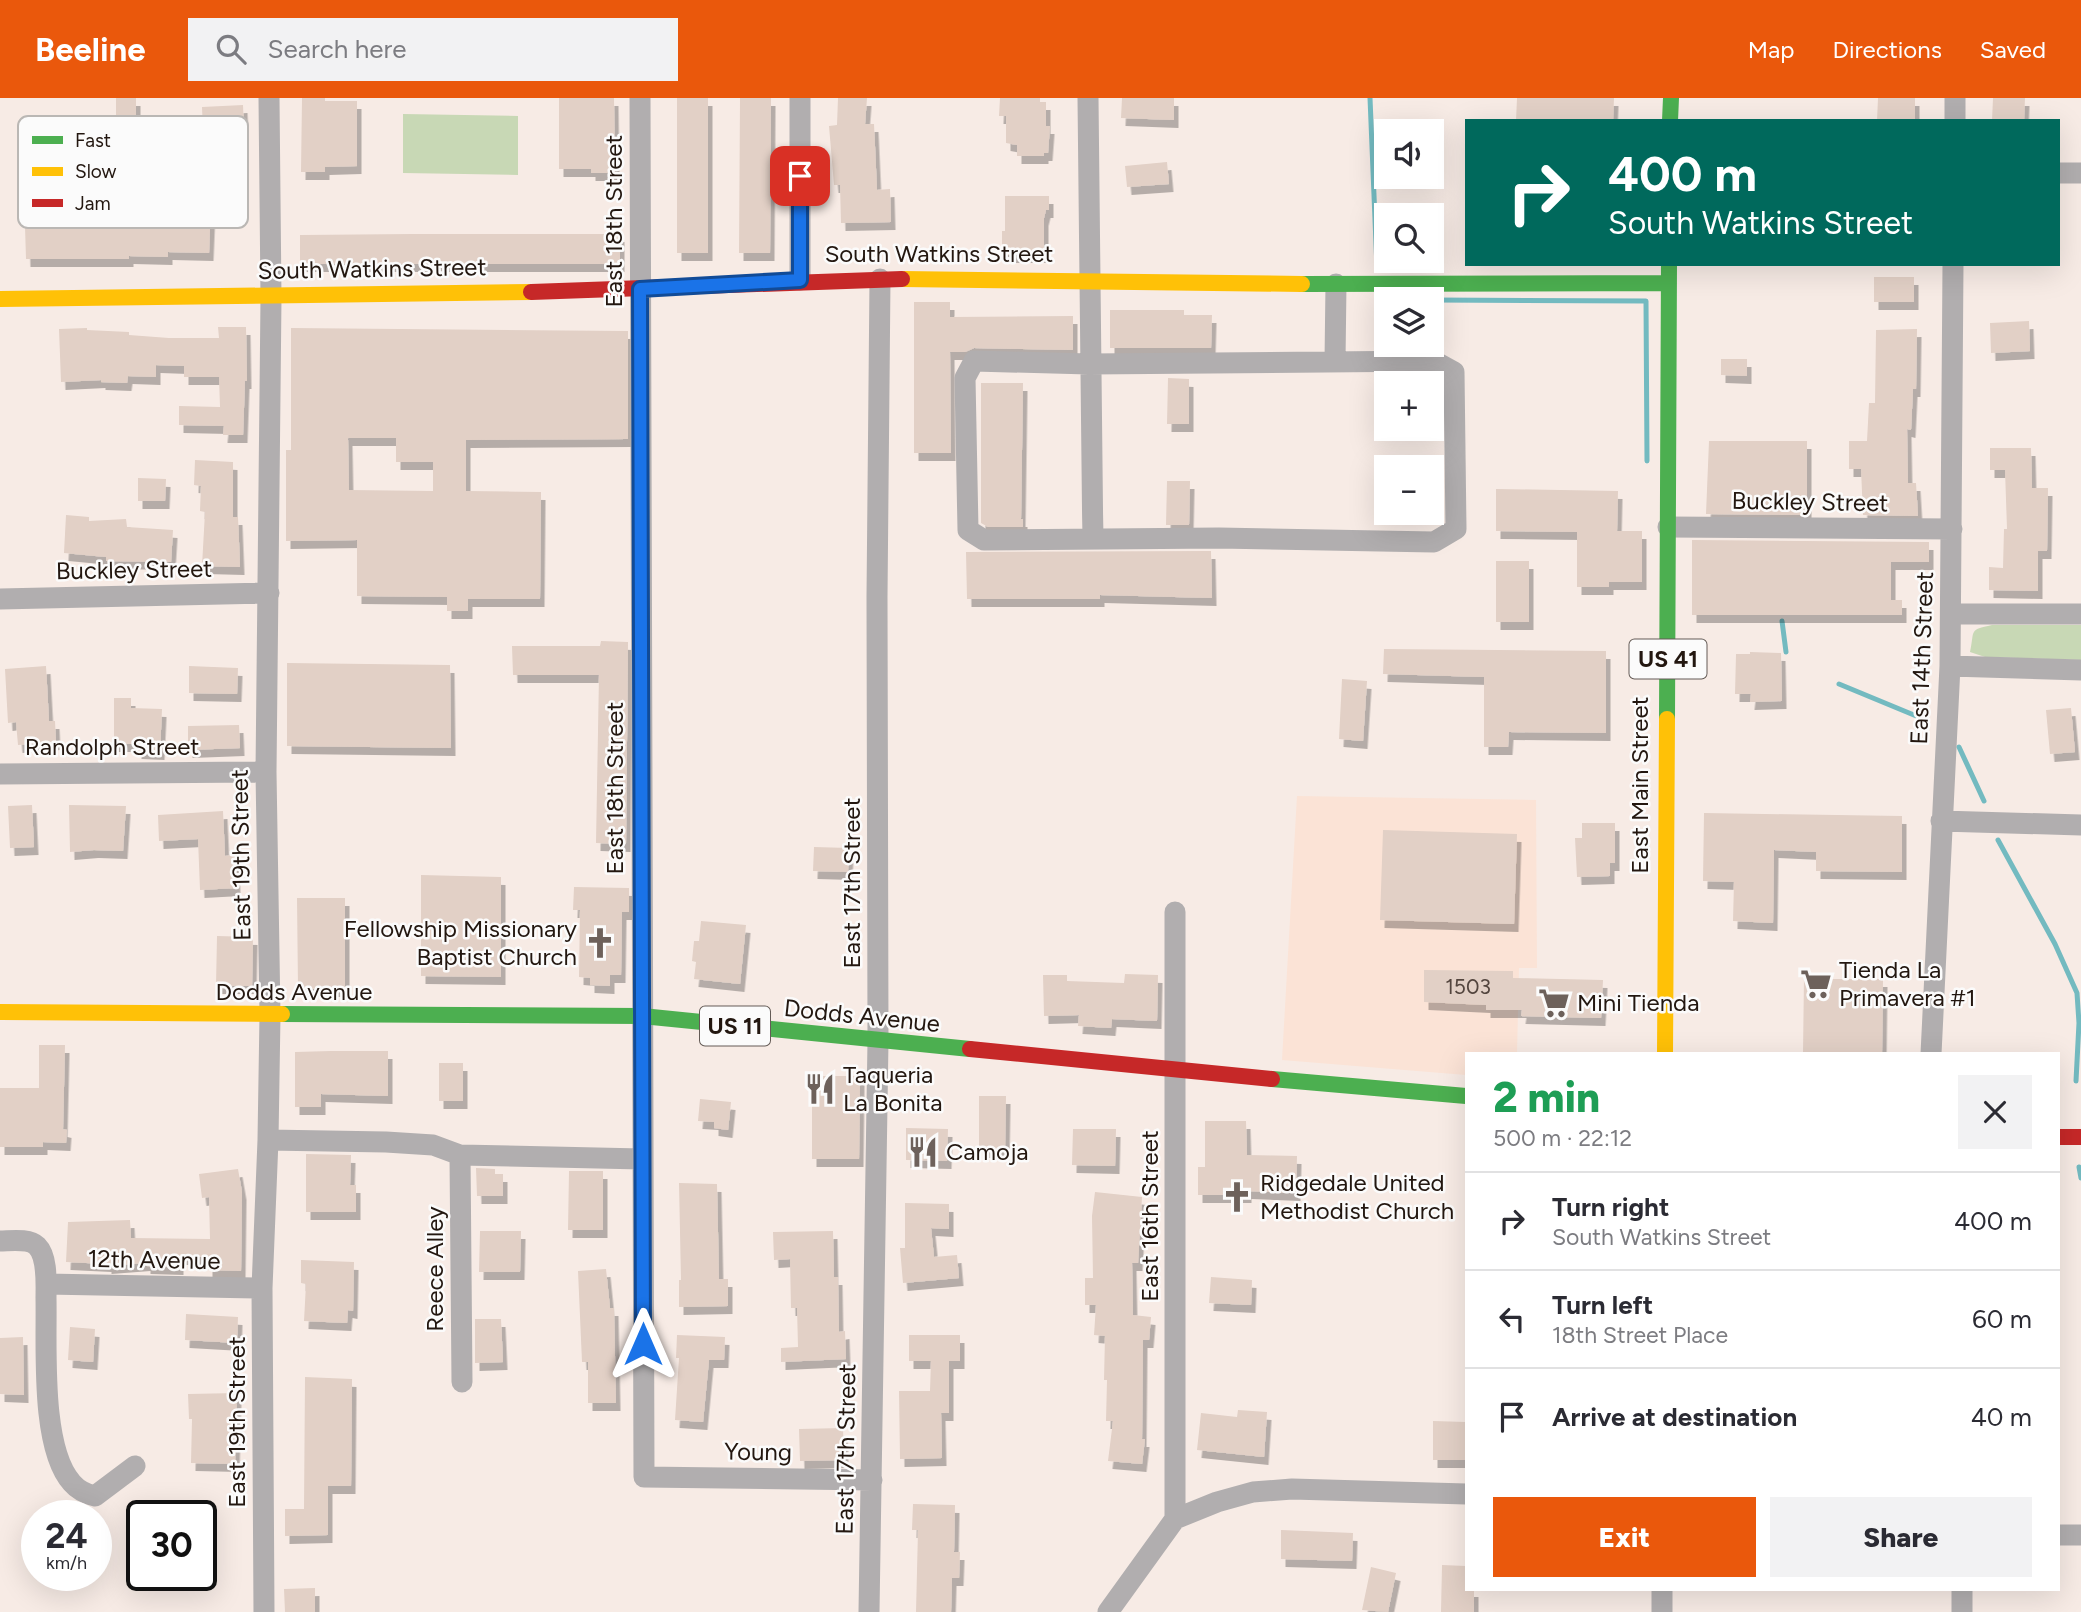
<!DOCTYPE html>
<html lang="en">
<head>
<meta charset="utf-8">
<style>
	body { margin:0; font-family:Figtree,sans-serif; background:#f2f2f3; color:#2b2b33; height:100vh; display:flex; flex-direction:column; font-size:26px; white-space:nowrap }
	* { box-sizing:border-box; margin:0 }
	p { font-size:23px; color:#7c7c81 }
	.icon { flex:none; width:38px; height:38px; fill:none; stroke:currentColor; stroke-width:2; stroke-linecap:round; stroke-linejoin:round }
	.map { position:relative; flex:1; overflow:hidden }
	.drawer { position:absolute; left:1465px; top:954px; width:595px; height:539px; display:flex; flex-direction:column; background:#fff; border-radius:0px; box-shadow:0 7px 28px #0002 }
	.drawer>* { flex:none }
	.banner { position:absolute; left:1465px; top:21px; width:595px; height:147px; border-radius:0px; box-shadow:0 7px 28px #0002; background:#00695c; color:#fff; overflow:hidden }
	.tools { position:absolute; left:1374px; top:21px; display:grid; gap:14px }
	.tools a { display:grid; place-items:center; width:70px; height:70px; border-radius:0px; background:#fff; box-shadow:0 7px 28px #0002; font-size:35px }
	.speed { position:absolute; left:21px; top:1402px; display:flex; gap:14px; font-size:35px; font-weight:700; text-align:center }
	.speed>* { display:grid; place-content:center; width:91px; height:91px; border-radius:50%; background:#fff; box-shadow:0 7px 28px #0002; line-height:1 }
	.speed small { font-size:18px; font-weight:400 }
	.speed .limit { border:4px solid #111; border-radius:10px; background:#fff; color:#111 }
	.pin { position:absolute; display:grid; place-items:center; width:60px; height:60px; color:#fff; margin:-30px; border-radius:14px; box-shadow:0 4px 10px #0006 }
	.me { position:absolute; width:77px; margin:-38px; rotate:0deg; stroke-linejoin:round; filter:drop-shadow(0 0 5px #0008) }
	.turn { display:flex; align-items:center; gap:24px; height:147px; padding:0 28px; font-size:32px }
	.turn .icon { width:91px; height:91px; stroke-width:2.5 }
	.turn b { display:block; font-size:49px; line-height:60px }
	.round { display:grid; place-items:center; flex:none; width:74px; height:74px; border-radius:0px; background:#f2f2f3 }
	.head { display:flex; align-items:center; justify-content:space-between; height:119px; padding:0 28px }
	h1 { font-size:42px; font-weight:800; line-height:52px; color:#1e9e55 }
	.primary-button { display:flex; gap:14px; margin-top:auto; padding:14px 28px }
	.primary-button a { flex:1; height:80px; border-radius:0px; background:#ea580c; color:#fff; font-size:28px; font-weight:800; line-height:80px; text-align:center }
	.primary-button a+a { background:#f2f2f3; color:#2b2b33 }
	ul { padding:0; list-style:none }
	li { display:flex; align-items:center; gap:21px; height:98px; padding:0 28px; border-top:2px solid #e1e1e2 }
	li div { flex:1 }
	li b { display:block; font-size:26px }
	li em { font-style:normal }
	header { display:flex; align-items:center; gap:42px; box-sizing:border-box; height:98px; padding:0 35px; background:#ea580c; color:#fff }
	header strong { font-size:33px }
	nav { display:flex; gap:38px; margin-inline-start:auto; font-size:24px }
	.search { width:490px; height:63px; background:#f2f2f3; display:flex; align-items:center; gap:18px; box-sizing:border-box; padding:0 24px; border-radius:0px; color:#7c7c81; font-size:26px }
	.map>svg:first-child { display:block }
</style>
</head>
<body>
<header>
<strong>Beeline</strong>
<div class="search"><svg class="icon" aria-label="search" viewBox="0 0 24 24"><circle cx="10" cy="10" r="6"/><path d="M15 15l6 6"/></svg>Search here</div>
<nav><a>Map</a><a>Directions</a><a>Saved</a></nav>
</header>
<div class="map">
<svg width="2081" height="1514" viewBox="0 0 2081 1514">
	<defs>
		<filter id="shadow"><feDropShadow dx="4.5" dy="8" stdDeviation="0" flood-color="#0004"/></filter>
	</defs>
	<rect width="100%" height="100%" fill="#f7ebe5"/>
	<path fill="#fbe3d6" d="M1297,698l239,4 1,168h-18l-2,85 -51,1v21l-184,-15z"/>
	<path fill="#c8d8b5" d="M403,16l115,2v59l-115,-2z
		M1992,527h89v35l-96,-3 -15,-5c5,-22 -2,-22 22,-27z"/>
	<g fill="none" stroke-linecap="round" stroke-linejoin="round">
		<path stroke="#73bac0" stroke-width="5" d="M1370,0l7,170
			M1378,202h8
			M1432,202l214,1 1,160
			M1782,523l4,31
			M1839,586l87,36
			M1959,649l25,54
			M1998,742l57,104 22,49 2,30 -3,58
			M2079,1069l2,11"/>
	</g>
	<path fill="#e2d0c6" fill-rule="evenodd" filter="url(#shadow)" d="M116,0h20v20h-20z
		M302,0h23v3h32v65l-32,1v5h-24z
		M559,0h55l1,75h-24v-4h-32z
		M677,0h31v155h-31z
		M740,0h31l-1,155h-31z
		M838,0h29l-2,26h9l3,66 13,-1 1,33 -50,1 -1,-38h-6l-5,-59 8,-1z
		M1000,0h40v4h6v24h4l-2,27h-4v3h-27v-11l-11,-2v-27h-7z
		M1122,0h52v22l-53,-2z
		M1517,0h97l-1,23h-97z
		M1878,0h37v23h-38z
		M1993,0h32l-1,23h-32z
		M243,7l1,24 -41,2 -1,-24z
		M1167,64l2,22 -42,3 -2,-21z
		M1005,98h44v14h-3l-2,8v37h-42v-24h3z
		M187,106l24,1 -2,48 -41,-1v5l-39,-1v3h-103l-1,-33 28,-1v4l54,-3 1,-18 79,1z
		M413,136h207v30h-320v-29z
		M1874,179h40v25h-40z
		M914,204h36v15l123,-1v34l-99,-2 -9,4h-15l1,101h-37z
		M1110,212h74v5h28l-1,33h-101z
		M2029,223l1,30 -39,2 -1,-30z
		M218,229h28l1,54h-2l-2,54h-20l1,-9 -45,-1v-19l41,1 -1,-30h-35v-11l-28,-1v12l-28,-1 -1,7 -26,-1v-2l-40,2 -2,-53 28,-1v2l42,2v3l40,3h50z
		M291,230l337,3v108l-162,1v51l75,1 -1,107h-72v12h-21v-14l-90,-1v-56l-71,1v-91h5zM348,340h48v24h37v29l-84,-1z
		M1917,231l-1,60h-3l-2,41 -4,-1 1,54h8l2,33 -55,-1 -2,-46h-12v-28h18l2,-38h6l1,-73z
		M1721,261h26v17l-26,-1z
		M1168,280l21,1v45h-22z
		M981,285h42l-2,136h2v8h-35l-7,-4z
		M1709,343h98v74l-101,-1z
		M1990,350h41l1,40h16l-1,63h-9v40l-49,-1v-23l14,1 1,-39h3l-2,-59h-15z
		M195,362l38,2v55h5l2,50 -38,-1 3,-54 -5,-1 1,-25 -7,-1z
		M138,380l28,1 -1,22h-27z
		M1167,383h23l-1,44h-23z
		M1496,391l122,2 -1,40h25v51h-33v5h-32v-55l-81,-1z
		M66,417l23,2v4l37,-2 1,8 46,3 -2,32 -65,-1v-4l-42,-4z
		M1692,442l237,2v20h-38v38h11v15h-210z
		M1211,453l1,47 -112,-3v4h-133l-1,-47z
		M1496,463h33v61h-33z
		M601,543l27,1 -2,202 -30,-1 3,-168h-86l-1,-29h88z
		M1384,551l222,2v82l-97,-1 -1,15h-24v-70l-101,-3z
		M1750,554l31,1 1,48 -32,1 1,-8h-16l1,-40h14z
		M287,565l163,2 1,83 -164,-2z
		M46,568l3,55h6l1,21 -38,3 -2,-23 -8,1 -3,-54z
		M189,568l49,2 -1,26 -48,-1z
		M1342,581l25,2 -4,60 -24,-2z
		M114,600h17v10l31,1 -2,43 -23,-1v-7h-23z
		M2071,610l4,44 -25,2 -4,-44z
		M239,627l1,23 -52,2v-24z
		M32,707l2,42 -24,1 -2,-42z
		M69,707l57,1 -3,45 -29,-1 -24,2z
		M223,713l2,45 10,-1 1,33 -36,2 -2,-51 -39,2 -1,-26z
		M1704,715l198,3v56l-86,-1v-19l-42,-2 -1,73 -40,-2 1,-39 -31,-1z
		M1582,725h33v40h-5v13l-33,1 -2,-39h7z
		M1383,732l134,4 -3,90 -134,-4z
		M814,749l35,1 -1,24 -35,-1z
		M421,777l80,2v100l-80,-1z
		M574,789l55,1v24h-7l-1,63h-11v11l-20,-1v-7l-11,-1 1,-67h-7z
		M297,800h48v91h-47z
		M701,823l45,4 -6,59 -46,-5 2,-17 -4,-1 2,-20h5z
		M217,838l36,1 -1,49h-36z
		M1424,872l89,1v7l90,2 -2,38 -80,-2 1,-6h-36v-5l-62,-3z
		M1125,876l33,1 -1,46 -45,-2 -1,9 -33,-2 1,-11 -35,1 -1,-41h24v6l57,2z
		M1804,877h23v4h56l-1,75h-79z
		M39,947h26l-2,84 4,1 -1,13 -23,-1v5h-43v-59h39z
		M331,953h57v45l-67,-2v13h-26v-55z
		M439,965h24v38h-24z
		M812,978h48l-1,83h-47z
		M979,998h27l-1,54h-26z
		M700,1001l31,3 -3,28 -14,-2v-6l-16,-1z
		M1205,1023h41l1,34 50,1 -1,37 -49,-2v4h-49v-28h7z
		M906,1030l42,1 -1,32 -41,-1z
		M1073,1031h43l-1,37 -43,-1z
		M306,1056l45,1 -1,30h6v27h-50z
		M476,1070l19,1v5h8v22h-26z
		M238,1071l4,23 -1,79 -33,-1v-13h-29v10l-33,-1v-3l-39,3v-2l-41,-2 2,-40 62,-2 1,18 79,1 -1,-42 -7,1 -3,-24z
		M569,1073h34v59h-35z
		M679,1085l38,1 2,95h9v27l-49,1v-27h2z
		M1095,1094l47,5 -4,66h-6l1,52 18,2 -2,23h-6l-1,99h3l-3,25 -34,-3 5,-40h-7l1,-41h-3l1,-44 -11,-1 2,-30h-11v-27h8l-1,-62z
		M905,1105l44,1v25l-18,-1 3,29 23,-2 2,23 -56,5 -3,-35h5z
		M480,1133h41l-1,41h-41z
		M833,1133l1,46h4l1,55 6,-1 1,28 -65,3v-14l17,-1 -1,-39h-6l-1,-49 -16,1 -1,-28z
		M301,1162l53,2 -1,49 -5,-1 -1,13 -43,-2 2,-37 -5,-1z
		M606,1171l4,39h4l2,95h-28v-41h-6l-4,-91z
		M1211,1179l41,3 -1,25 -42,-2z
		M186,1216l52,3 -1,26 -52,-3z
		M475,1221h26l2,43 -28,1z
		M70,1229l25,2 -2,33 -25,-2z
		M677,1237l48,2 -1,23h-15l-6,62 -28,-2 4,-62h-3z
		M909,1237h51v26h-11v52h-8l1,45 -42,1 -1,-68h31l1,-30h-22z
		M23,1239l1,58 -24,-1v-56z
		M305,1279l47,2 -1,107h-23v49l-43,1v-27h19z
		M237,1295l-2,71 -44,-1 1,-44h-3l-1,-25z
		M1238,1312l29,2 -3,45 -67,-7 4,-37 36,4z
		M1433,1323l33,1v38h-33z
		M843,1330l1,32 -44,1 -1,-32z
		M913,1406l42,1 -1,47h6l-1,26h-7l-1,34h-35l2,-82h-6z
		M1281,1432l72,3 -1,28 -71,-2z
		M1442,1467l24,1v23h8v23h-33z
		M1371,1469l25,6 -8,39 -26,-2z
		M315,1490v24h-30l-1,-23z"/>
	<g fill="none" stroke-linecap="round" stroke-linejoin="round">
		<path stroke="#b1aeaf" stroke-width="21" d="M640,0l4,1379 228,3
			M1088,0c2,147 2,293 5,439
			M1955,23v-23
			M2058,75h23
			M800,182v-182
			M974,263l115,3 345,-3 20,11 2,157 -22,13 -215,-4 -235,2 -16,-10 -3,-152z
			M1335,263l1,-77
			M1668,429l284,2
			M0,501l269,-6
			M1951,516h130
			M1950,568l131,4
			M0,676l266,-2
			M1941,723l140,4
			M1931,956l19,-388 3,-402
			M268,1042l118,2 47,3 27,10 182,4
			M460,1057l2,227
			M0,1143c10,0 29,-3 37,5 11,11 9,37 9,52 1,47 -6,150 26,185 6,7 14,11 23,13l40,-30
			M46,1186l216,4
			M1175,1421v-607
			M2058,1437h23
			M264,1514l-2,-324 6,-148 2,-125 -4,-243 5,-474 -2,-200
			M869,1514l9,-571 -1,-444 3,-318
			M1108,1514l67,-93 42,-17 36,-10 39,-3 174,5
			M1662,1514v-23
			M1962,1514v-23"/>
		<path stroke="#4caf50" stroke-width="16" d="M1670,23l1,-23
			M1302,186l367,-1
			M1667,621l2,-455
			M282,916l360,2 328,33
			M1272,981l194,17"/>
		<path stroke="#ffc107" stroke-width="16" d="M902,181l400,5
			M0,201l531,-7
			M0,914l282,2
			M1665,956l2,-335"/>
		<path stroke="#c62828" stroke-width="16" d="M531,194l371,-13
			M970,951l302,30
			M2058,1039h23"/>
	</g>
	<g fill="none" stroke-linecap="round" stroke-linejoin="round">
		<defs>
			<path id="route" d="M643,1246l-3,-1055 160,-9v-104"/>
		</defs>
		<use href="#route" stroke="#114b97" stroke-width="18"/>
		<use href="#route" stroke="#1a73e8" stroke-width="12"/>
	</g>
	<defs>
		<symbol id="church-bare" viewBox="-9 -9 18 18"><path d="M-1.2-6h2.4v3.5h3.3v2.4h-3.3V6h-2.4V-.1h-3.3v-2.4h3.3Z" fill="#6d615b" stroke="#fbfbfb" stroke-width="2.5" paint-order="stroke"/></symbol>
		<symbol id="supermarket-bare" viewBox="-9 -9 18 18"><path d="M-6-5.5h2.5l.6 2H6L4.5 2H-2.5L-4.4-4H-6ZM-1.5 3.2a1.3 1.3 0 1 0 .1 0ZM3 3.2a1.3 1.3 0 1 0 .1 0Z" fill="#6d615b" stroke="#fbfbfb" stroke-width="2.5" paint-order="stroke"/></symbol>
		<symbol id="restaurant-bare" viewBox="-9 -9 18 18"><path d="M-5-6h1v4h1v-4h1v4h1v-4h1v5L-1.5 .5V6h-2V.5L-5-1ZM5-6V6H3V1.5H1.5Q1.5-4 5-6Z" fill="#6d615b" stroke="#fbfbfb" stroke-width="2.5" paint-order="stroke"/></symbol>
	</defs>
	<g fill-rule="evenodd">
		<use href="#church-bare" x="578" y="823" width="44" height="44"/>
		<use href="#supermarket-bare" x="1794" y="864" width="44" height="44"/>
		<use href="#supermarket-bare" x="1532" y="883" width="44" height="44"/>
		<use href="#restaurant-bare" x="798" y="969" width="44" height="44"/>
		<use href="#restaurant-bare" x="901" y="1032" width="44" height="44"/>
		<use href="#church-bare" x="1215" y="1077" width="44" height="44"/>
	</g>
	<g text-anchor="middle" stroke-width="5" stroke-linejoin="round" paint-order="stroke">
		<g font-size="21" fill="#53453e">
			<text x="1468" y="896">1503</text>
		</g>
		<g fill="#fbfbfb" stroke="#645b56" stroke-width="2">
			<rect x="1629.5" y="541.5" width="77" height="39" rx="5"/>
			<rect x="700" y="908.5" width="70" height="39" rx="5"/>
		</g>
		<g font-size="23" font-weight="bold" fill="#231710">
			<text x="1668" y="569">US 41</text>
			<text x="735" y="936">US 11</text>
		</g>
		<g font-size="24" fill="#231710" stroke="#fbfbfb">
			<text transform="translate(614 123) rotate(-90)" y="8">East 18th Street</text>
			<text x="939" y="164">South Watkins Street</text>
			<text transform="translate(372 171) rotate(-1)" y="8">South Watkins Street</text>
			<text transform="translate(1810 404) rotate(1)" y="8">Buckley Street</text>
			<text transform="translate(134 472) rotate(-1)" y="8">Buckley Street</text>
			<text transform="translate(1922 560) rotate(-88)" y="8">East 14th Street</text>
			<text x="112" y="657">Randolph Street</text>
			<text transform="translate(1640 687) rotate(-90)" y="8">East Main Street</text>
			<text transform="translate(615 690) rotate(-90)" y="8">East 18th Street</text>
			<text transform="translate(241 757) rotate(-91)" y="8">East 19th Street</text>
			<text transform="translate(852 785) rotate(-90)" y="8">East 17th Street</text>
			<text x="294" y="902">Dodds Avenue</text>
			<text transform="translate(862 918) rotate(6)" y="8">Dodds Avenue</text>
			<text transform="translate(1150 1118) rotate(-90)" y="8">East 16th Street</text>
			<text transform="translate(154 1162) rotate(1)" y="8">12th Avenue</text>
			<text transform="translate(435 1171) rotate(-90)" y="8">Reece Alley</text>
			<text transform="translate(237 1324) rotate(-90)" y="8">East 19th Street</text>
			<text transform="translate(846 1351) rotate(-89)" y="8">East 17th Street</text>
			<text transform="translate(758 1354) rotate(1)" y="8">Young</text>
		</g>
		<g font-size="24" fill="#231710" stroke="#fbfbfb" text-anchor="start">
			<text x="577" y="839" text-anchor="end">Fellowship Missionary<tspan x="577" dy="28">Baptist Church</tspan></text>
			<text x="1839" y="880">Tienda La<tspan x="1839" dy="28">Primavera #1</tspan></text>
			<text x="1577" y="913">Mini Tienda</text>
			<text x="843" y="985">Taqueria<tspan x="843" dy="28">La Bonita</tspan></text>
			<text x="946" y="1062">Camoja</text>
			<text x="1260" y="1093">Ridgedale United<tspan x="1260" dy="28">Methodist Church</tspan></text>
		</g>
	</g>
	<rect x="18" y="18" width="230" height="112" rx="10" fill="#fbfbfb" stroke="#bab7b4" stroke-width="2"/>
	<rect x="32" y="38" width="31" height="8" fill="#4caf50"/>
	<rect x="32" y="69" width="31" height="9" fill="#ffc107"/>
	<rect x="32" y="101" width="31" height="8" fill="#c62828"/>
	<g font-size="19" fill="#231710">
		<text x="75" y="49">Fast</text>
		<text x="75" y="80">Slow</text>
		<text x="75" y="112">Jam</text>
	</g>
</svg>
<div class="tools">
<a><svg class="icon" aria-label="sound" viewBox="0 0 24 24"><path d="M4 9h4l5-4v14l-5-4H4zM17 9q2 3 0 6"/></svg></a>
<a><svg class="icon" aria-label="search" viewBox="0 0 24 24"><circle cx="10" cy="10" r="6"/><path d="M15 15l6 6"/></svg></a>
<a><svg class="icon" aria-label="layers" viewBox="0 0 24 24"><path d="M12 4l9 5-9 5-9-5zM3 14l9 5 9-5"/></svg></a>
<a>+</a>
<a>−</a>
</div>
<div class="speed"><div>24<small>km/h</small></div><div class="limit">30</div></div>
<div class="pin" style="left:800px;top:78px;background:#d93025"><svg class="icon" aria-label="arrive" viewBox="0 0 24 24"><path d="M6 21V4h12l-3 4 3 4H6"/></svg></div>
<svg class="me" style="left:643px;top:1246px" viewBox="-20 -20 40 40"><path d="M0-17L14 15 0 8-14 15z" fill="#1a73e8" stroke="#fff" stroke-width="4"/></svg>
<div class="banner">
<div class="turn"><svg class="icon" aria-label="right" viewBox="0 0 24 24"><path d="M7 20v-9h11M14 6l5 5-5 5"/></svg><div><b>400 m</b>South Watkins Street</div></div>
</div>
<section class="drawer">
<div class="head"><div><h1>2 min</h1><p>500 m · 22:12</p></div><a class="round"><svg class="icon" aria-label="close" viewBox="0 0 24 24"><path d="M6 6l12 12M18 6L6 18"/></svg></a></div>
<ul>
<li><svg class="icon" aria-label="right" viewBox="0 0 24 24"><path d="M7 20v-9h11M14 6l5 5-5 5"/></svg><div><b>Turn right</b><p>South Watkins Street</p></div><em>400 m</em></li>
<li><svg class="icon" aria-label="left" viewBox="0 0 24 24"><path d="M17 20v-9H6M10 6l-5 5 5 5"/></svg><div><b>Turn left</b><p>18th Street Place</p></div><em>60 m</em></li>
<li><svg class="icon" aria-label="arrive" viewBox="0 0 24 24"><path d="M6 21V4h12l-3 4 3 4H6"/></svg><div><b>Arrive at destination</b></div><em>40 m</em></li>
</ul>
<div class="primary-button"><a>Exit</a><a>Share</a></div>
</section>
</div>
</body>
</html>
